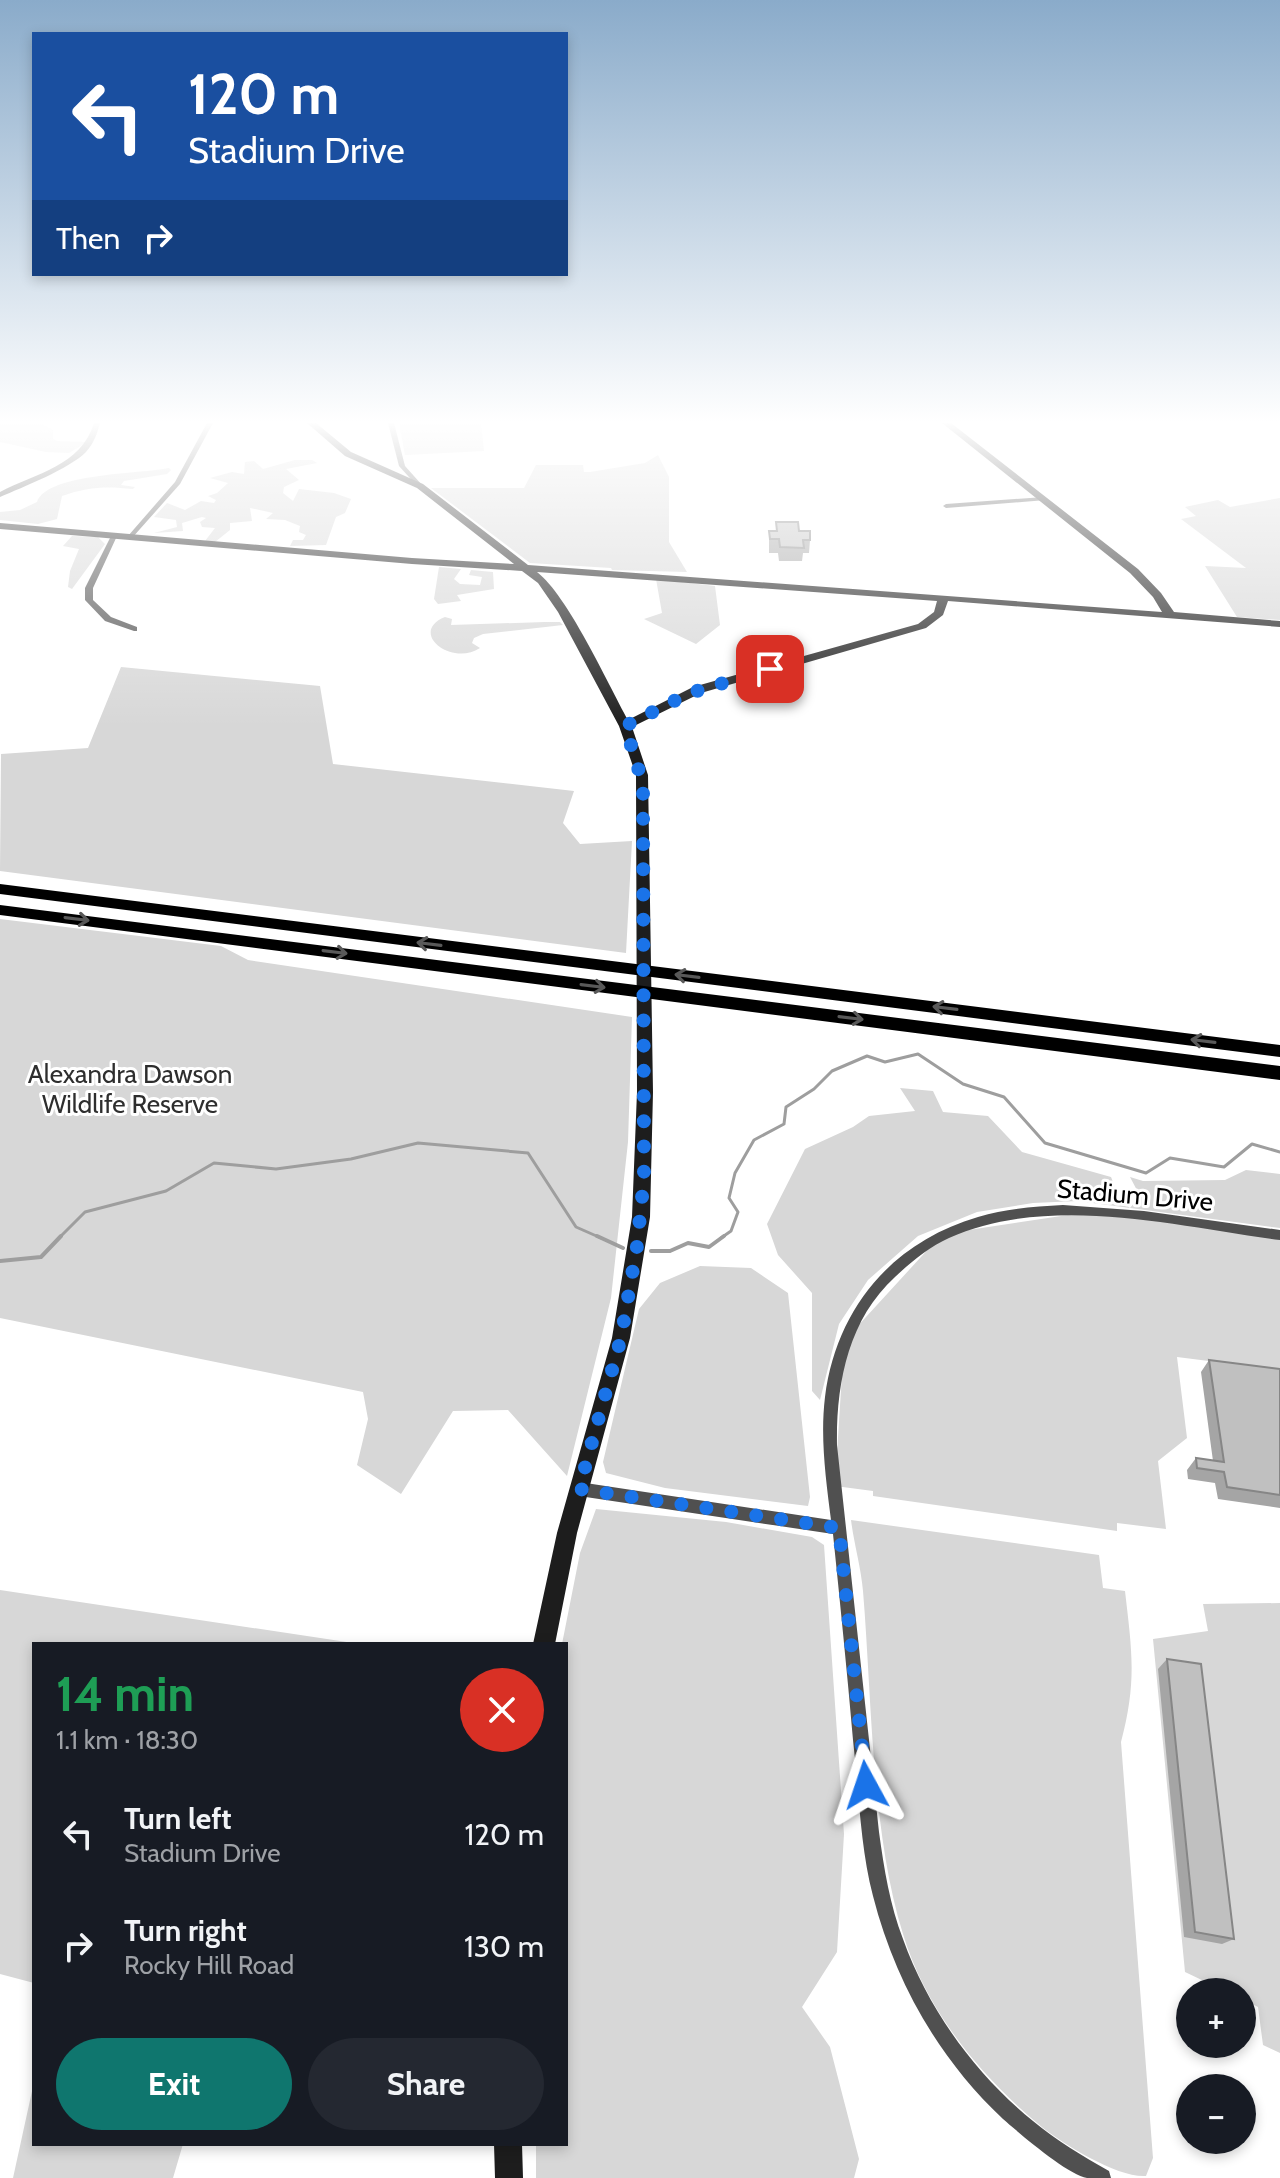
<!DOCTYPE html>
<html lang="en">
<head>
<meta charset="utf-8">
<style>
	body { margin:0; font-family:Cabin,sans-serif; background:#242831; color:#f1f3f6; height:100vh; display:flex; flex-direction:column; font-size:30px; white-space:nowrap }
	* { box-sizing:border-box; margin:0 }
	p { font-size:26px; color:#9ea1a6 }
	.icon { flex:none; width:44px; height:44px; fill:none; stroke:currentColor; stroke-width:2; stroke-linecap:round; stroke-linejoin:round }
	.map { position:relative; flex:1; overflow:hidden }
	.panel { position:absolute; left:32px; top:1642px; width:536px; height:504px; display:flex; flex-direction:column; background:#171b24; border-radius:0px; box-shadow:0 4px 12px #0003 }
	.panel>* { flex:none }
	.top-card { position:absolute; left:32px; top:32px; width:536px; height:244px; border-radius:0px; box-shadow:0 4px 12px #0003; background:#1a4fa0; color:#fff; overflow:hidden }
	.buttons { position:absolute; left:1176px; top:1978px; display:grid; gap:16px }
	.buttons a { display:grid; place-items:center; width:80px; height:80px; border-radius:50%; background:#171b24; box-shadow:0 4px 12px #0003; font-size:40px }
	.pin { position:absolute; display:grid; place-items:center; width:68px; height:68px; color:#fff; margin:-34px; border-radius:16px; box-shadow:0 4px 12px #0006 }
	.me { position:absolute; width:88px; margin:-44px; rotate:355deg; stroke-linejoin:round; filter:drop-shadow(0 0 6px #0008) }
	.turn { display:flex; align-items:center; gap:28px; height:168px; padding:0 24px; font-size:36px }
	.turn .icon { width:104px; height:104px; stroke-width:2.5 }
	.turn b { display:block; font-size:56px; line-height:68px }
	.then { display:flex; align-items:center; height:76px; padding:0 24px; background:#0003; gap:16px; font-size:30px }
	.round { display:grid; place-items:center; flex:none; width:84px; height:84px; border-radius:42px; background:#242831 }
	.headline { display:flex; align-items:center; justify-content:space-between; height:136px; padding:0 24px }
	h1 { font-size:48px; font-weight:700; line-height:60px; color:#1e9e55 }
	.button { display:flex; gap:16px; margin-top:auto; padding:16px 24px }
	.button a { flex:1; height:92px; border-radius:48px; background:#0f766e; color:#fff; font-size:32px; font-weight:700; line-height:92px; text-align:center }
	.button a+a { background:#242831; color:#f1f3f6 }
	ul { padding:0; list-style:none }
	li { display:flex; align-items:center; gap:24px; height:112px; padding:0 24px }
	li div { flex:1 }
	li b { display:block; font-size:30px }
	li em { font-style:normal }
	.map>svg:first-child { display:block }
</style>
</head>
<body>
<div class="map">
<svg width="1280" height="2178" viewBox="0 0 1280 2178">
	<rect width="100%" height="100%" fill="#fff"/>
	<path fill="#d7d7d7" d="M0,423h40l13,7v9l4,2 30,1 -18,11 -23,-1 -46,-10z
		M399,423h82l3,28 -79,4z
		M658,455l11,22v65l18,30 -75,-2 -1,-2 -81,-5 -99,-75h93l12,-23h47l1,7h6l55,-9z
		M295,460h17l5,3 -31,6 13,11 -15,7 -1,6 10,8 6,-12 35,4 17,6 -6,14 -9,4 -10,28 -36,1 3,-6h10l3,-5 -7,-3 1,-6 -15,-6 -19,-1 7,-6 -23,-5 2,13 -22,2v7l-15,12 -10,-1 10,-13 -13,-1 -2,-5 6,-4 -4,-1 -20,6 1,8 -29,2 23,-6 -1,-7 -22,-3 13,-14 18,7 16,-9 13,2 2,-3 -8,-4 9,-3 11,-10 -18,-5 22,-6 12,2 1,-12 9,-1 9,8z
		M169,468l2,2 -4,4 -43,7 -3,4 14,2 -2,2c-27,-3 -46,-2 -71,7l-5,23 -19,5 -38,-4v-8l20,-2 17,-8c10,-29 104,-28 132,-34z
		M1280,498v122l-43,-3 -32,-51 41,2 -65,-49 15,-3 -11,-9 33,-7 12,7z
		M72,536l26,1 7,7 -33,45 -4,-2 2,-16 9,-22 -16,-3z
		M439,567l22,2 -7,10 6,5 20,1 2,-8 -13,-2 2,-5 22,2 1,17 -37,6 4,6 -23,3 -4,-5z
		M656,579l59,7 5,39 -24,19 -52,-25 18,-6z
		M445,617l7,2 -1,6 94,-3h15l3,3 -80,9 -9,4 -2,5 8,5c-29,19 -72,-16 -35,-31z
		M121,667l199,19 13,78 241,27 -11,32 17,21 52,-3 -6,112 -626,-82 1,-117 87,-6z
		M0,919l221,27 27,14 384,57 -4,125 -17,156 -44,178 -59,-66 -55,1 -52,83 -44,-29 11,-46 -5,-27 -363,-74z
		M900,1088l33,3 10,21 45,4 34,36 89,25 9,23 10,8 10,-12 -10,-19 13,4 82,-1 21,-10 34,4v54l-202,-27 -45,2 -56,9 -59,24 -50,44 -29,44 -19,76 -8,-9v-98l-34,-38 -11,-31 38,-75 48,-22 16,-11 46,-5z
		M1088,1212l192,23v135l-103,-13 10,81 -29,23 8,68 -49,-6v8l-244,-35v-5l-38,-5 9,-145 98,-107z
		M700,1266l51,2 37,25 22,204 -2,9 -143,-18 -59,-15 -3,-11 36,-153 21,-26z
		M596,1509l130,13 86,15 12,8 20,289 -7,118 -35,55 28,40 29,112 -5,19h-318v-34h30v-500h-4l18,-91z
		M851,1520l248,35 4,33 22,3c7,60 12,91 -4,151l32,416 -7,18c-28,2 -81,-31 -103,-48 -61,-50 -117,-117 -140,-194 -32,-103 -31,-235 -40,-343 -2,-24 -9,-47 -12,-71z
		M0,1590l360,54h-326v339l-34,-9z
		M1280,1603v450l-17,-8 -5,-38 -16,-8v-7h-15l-42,-20 -32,-333 55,-8 -5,-27z
		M34,2082v62h149l-10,34h-160z"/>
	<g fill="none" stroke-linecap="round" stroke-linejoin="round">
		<path stroke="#9e9e9e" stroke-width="3" d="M59,1238l26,-26 81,-21 48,-28 62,6 75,-10 67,-16 110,10 48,74 25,11
			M721,1238l10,-7 7,-19 -9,-14 6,-25 19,-33 30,-16 2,-17 28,-18 18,-18 35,-15 18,6 33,-8 45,30 41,13 41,46 101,30 24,-15 54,9 28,-23 28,8"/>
		<path stroke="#9e9e9e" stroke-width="4" d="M597,1236l26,12
			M651,1251h19l18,-8 21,4 15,-11
			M0,1261l41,-4 20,-21"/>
		<path fill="#505050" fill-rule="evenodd" d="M94,423h6c-3,11 -6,20 -14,29 -17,17 -63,35 -86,45v-5c36,-19 81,-26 94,-69z
			M207,423h6l-33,61 -48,54h-4v-2l47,-54z
			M388,423h6l11,43 17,19v2h-4l-19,-21z
			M1044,497l3,2 -1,1 -100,8 -3,-2 3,-2z
			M114,534l3,2 -24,52v12l18,17 26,10v4h-3l-29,-10 -20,-21v-12l26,-52z
			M1063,1205l81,6 136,19v10c-106,-14 -229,-47 -331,-2 -20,9 -38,24 -54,39 -47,43 -59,107 -58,168l42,387c5,37 11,73 24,107 25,70 72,135 130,182 23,19 49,35 76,50l2,7c-7,0 -16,0 -24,0 -19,-3 -68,-45 -84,-59 -64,-60 -108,-137 -130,-223 -13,-50 -14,-104 -20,-156 -6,-69 -13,-138 -20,-206l-254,-38 -5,-2 -2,-5 2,-5 5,-2 252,38c-5,-40 -11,-82 -6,-123 11,-88 67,-155 153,-180 28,-9 56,-10 85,-12z"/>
		<path fill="#1d1d1d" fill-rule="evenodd" d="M307,423h9l35,29 72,32 105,81 634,47 -9,-15 -23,-24 -188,-150h9l187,146 23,24 13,19 106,9v6l-332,-26 -5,14 -17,13 -225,65 -69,34 16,48 5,317 -3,125 -20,121 -53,195 -22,111h-22l24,-111 55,-195 20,-121 5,-125 -1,-317 -17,-49 -61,-114 -20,-29 -16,-12 -110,-7 -412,-35v-6l412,35 102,6 -97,-76 -72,-32zM537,572l400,29 -3,11 -16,12 -225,63 -65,33c-21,-38 -60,-124 -91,-148z
			M494,2144h28l1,34h-28z"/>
		<path fill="#000" fill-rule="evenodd" d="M0,884l1280,161v12l-1280,-163z
			M0,905l1280,161v14l-1280,-165z"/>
	</g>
	<path fill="#a5a5a5" d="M776,522l34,18 -1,13h-6l-1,8h-23l-1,-8h-9v-22h7z
		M1209,1360l71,9v139l-62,-9 -3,-16 -27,-4 -1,-9 9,-12 17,3 -12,-89z
		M1167,1659l67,280 -12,5 -38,-7 -26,-268z"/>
	<path fill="#c0c0c0" stroke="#868686" stroke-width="2" d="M776,522h22l1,9h11v9h-7l1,8 -24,-1 -1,-8h-9l-1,-8h8z
		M1209,1360l71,9v126l-53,-8 -3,-15 -27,-4 -1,-10 28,4z
		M1167,1659l34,5 33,275 -39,-7z"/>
	<defs><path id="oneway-shaft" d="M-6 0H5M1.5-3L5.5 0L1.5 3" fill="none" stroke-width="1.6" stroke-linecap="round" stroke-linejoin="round" transform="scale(2)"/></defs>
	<g stroke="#595959">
		<use href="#oneway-shaft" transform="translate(77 919) rotate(7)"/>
		<use href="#oneway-shaft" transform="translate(429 944) rotate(-173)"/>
		<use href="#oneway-shaft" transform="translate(335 952) rotate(7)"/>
		<use href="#oneway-shaft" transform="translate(687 976) rotate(-173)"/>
		<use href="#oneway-shaft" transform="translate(593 986) rotate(7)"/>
		<use href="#oneway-shaft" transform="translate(945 1008) rotate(-173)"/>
		<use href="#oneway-shaft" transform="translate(851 1018) rotate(7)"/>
		<use href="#oneway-shaft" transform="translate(1203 1041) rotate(-173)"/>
	</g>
	<linearGradient id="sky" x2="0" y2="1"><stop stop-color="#8aabca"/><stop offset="0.58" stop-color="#fff"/><stop offset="1" stop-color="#fff" stop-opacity="0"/></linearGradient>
	<rect width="1280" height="727" fill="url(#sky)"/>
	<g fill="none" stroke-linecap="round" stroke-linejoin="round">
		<path stroke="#1a73e8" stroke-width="14" stroke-dasharray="0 25.2" d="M770,669l-80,24 -65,33 18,58 1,394 -7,68 -16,92 -42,151 260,39 27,257"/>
	</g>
	<g text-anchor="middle" stroke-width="6" stroke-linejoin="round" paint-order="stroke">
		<g font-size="26" fill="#2e2e2e" stroke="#fff">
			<text x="130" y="1083">Alexandra Dawson<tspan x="130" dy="30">Wildlife Reserve</tspan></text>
		</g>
		<g font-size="26" fill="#000" stroke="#fff">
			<text transform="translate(1135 1195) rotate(5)" y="9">Stadium Drive</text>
		</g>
	</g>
</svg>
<div class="buttons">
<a>+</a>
<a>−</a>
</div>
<div class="pin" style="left:770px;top:669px;background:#d93025"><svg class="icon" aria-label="arrive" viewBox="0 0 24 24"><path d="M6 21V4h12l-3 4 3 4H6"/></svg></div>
<svg class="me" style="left:866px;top:1785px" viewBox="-20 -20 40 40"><path d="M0-17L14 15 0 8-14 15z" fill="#1a73e8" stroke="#fff" stroke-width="4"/></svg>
<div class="top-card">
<div class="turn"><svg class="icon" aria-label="left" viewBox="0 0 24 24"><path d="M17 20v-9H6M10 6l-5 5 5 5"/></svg><div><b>120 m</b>Stadium Drive</div></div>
<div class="then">Then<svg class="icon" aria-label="right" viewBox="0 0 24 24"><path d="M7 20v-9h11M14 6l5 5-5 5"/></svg></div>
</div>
<section class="panel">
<div class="headline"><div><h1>14 min</h1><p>1.1 km · 18:30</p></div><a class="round" style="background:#d93025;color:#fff"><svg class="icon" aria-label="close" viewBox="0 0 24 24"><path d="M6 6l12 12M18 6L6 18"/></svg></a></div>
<ul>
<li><svg class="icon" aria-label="left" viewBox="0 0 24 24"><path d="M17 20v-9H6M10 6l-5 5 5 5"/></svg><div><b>Turn left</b><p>Stadium Drive</p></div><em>120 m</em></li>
<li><svg class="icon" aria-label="right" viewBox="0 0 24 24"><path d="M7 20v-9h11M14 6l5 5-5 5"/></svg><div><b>Turn right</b><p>Rocky Hill Road</p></div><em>130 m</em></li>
</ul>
<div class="button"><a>Exit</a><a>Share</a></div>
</section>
</div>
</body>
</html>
